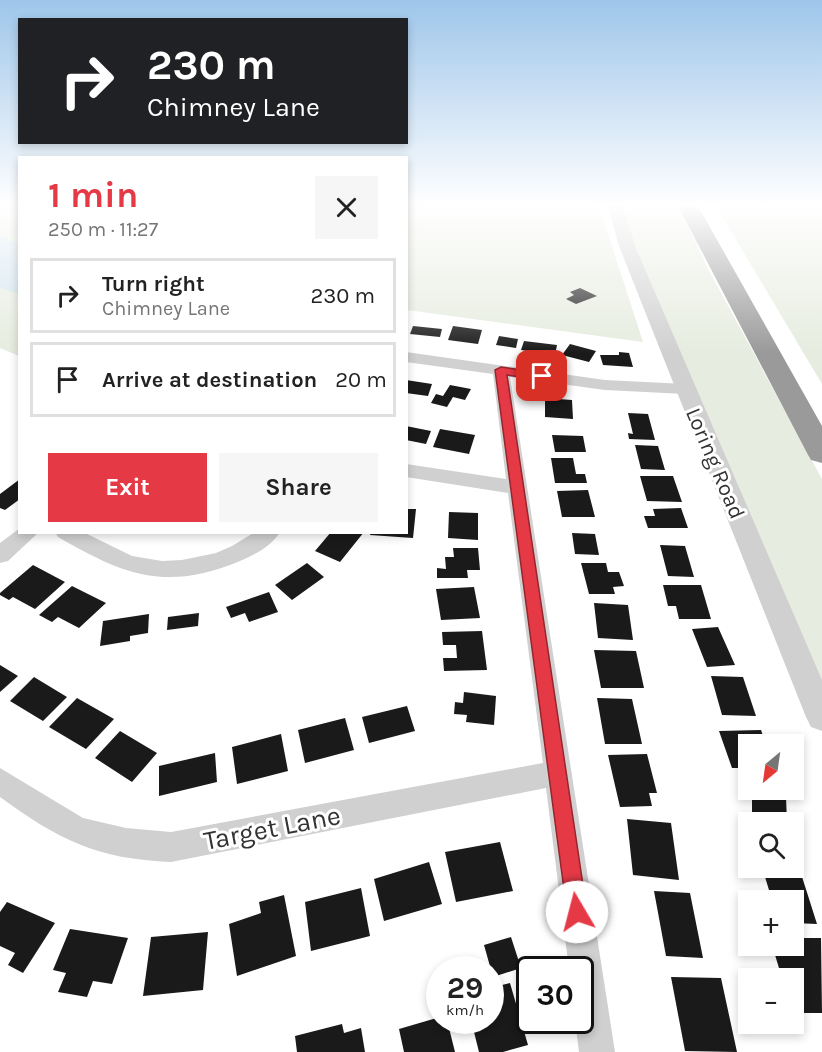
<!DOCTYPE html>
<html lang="en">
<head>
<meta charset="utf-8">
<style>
	body { margin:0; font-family:Karla,sans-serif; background:#f6f6f6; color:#222; height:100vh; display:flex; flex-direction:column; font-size:22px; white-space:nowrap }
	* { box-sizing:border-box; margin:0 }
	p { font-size:20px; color:#767676 }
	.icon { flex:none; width:33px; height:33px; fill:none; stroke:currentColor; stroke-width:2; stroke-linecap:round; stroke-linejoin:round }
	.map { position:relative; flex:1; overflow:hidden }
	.side { position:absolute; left:18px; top:156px; width:390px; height:378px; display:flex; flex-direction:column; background:#fff; border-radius:0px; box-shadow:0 3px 9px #0003 }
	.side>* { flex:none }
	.banner { position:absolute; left:18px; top:18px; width:390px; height:126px; border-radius:0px; box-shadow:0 3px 9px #0003; background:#202124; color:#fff; overflow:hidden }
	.needle { width:39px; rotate:209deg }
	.fabs { position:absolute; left:738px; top:734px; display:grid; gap:12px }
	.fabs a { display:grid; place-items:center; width:66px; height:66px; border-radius:0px; background:#fff; box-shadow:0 3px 9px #0003; font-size:30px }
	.speed { position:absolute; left:426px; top:956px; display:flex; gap:12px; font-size:30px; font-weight:700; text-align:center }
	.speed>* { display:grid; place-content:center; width:78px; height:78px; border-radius:50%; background:#fff; box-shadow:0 3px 9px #0003; line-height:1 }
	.speed small { font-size:15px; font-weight:400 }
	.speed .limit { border:3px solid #111; border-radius:9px; background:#fff; color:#111 }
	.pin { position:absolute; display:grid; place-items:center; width:51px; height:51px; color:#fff; margin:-26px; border-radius:12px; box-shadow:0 3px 9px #0006 }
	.me { position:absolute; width:66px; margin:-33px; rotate:352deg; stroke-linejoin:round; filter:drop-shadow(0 0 4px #0008) }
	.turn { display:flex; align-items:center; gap:21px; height:126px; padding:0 30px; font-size:27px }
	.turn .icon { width:78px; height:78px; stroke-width:2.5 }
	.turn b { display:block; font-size:42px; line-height:51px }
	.round { display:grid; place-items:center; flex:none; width:63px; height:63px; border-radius:0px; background:#f6f6f6 }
	.summary { display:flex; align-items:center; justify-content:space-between; height:102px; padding:0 30px }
	h1 { font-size:36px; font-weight:700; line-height:45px; color:#e63946 }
	.action { display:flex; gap:12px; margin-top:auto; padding:12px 30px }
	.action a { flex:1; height:69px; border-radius:0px; background:#e63946; color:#fff; font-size:24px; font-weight:700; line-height:69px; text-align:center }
	.action a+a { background:#f6f6f6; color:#222 }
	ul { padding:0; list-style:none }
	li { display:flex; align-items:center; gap:18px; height:75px; margin:0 12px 9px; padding:0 18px; border:3px solid #e0e0e0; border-radius:0px }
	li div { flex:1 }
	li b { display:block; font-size:22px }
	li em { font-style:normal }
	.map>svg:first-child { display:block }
</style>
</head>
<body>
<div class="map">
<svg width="822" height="1052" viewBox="0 0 822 1052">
	<rect width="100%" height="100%" fill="#fff"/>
	<path fill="#e6ecdf" d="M0,206h19v150l-19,-8z
		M407,206h192l44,136 -236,-32z
		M620,206h59l28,61 115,212v218l-189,-450z
		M716,206h106v178z"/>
	<path fill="#cfe2ee" d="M0,236l19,8v50l-19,-6z"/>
	<path fill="#1a1a1a" d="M580,288l17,8 -21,8 -10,-5 8,-4 -4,-3z
		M413,326l29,3 -2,8 -30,-3z
		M453,326l29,4 -4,14 -30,-4z
		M499,336l19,3 -2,9 -20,-3z
		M524,341l33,4 -2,10 -34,-5z
		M570,344l26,7 -7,11 -27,-7z
		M619,352l10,1 4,14 -30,-2 -3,-10h19z
		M406,380l26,4 -4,12 -22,-3z
		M450,385l21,4 -6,11 -12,-3 -6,10 -16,-4 5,-9 7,2z
		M545,398l27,2 1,19 -28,-2z
		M628,413l20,1 7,26 -26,-1 -1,-6 5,1z
		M406,426l25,5 -5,13 -20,-4z
		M440,429l35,6 -6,19 -36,-7z
		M552,435l31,1 3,16h-31z
		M635,445l23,1 7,24 -24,-1z
		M551,458h22l3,16h9l2,9h-32z
		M640,476h33l9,26 -35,-1z
		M20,479v20l-15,11 -5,-2v-14z
		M588,490l7,27h-33l-5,-26z
		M681,508l7,20h-40l-4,-12h11l-2,-7z
		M406,509h10l-3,29 -43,-3 1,-3h35z
		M449,512l29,1v27l-30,-2z
		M331,532h33l-24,30 -25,-11z
		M572,533l23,1 4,21 -24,-1z
		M660,545l25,1 9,31 -26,-1z
		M453,548h25l2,22h-13l1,8h-31v-10l9,1 -1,-12h9z
		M307,563l17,14 -32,23 -17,-15z
		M581,563h25l2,9h11l5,14 -11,1 2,7h-26z
		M33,565l32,17 -30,27 -22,-12 -4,3 -9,-5v-2z
		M663,585h38l10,34h-32l-3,-13h-8z
		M72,586l34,17 -27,25 -21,-11 -6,5 -13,-7z
		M474,587l6,31 -39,2 -5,-31z
		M269,592l9,20 -29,10 -4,-9 -14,5 -5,-11z
		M594,603l34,2 5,35 -35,-2z
		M199,613l-1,13 -31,4 1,-13z
		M149,614l-1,19 -18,3v5l-30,5 3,-25z
		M718,627l17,38 -28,2 -15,-38z
		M482,631l5,39 -43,1 -1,-13h14l-1,-13h-13l-1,-13z
		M594,650l42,1 8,37h-43z
		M0,665l18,11 -18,16z
		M711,676l32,1 13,39 -34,-1z
		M34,677l33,20 -24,24 -33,-20z
		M464,692l32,4 -2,29 -28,-3 1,-7 -13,-1 1,-12 8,1z
		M77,698l37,21 -28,30 -37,-22z
		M597,698l35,1 10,45h-37z
		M407,706l8,25 -46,12 -7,-26z
		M345,718l9,32 -49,13 -7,-33z
		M761,730l5,14h-18v33l-3,-9h-13l-13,-37z
		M120,731l37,22 -25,29 -37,-24z
		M281,734l7,37 -51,13 -5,-37z
		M215,753l2,29 -58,14v-30z
		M647,754l10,39h-8l3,13 -32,1 -12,-52z
		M752,789l34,8 1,25h-35z
		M627,819l44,4 8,57 -46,-5z
		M500,842l13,49 -57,11 -11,-50z
		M794,861h3l20,63 -23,-1v-23h-22l-10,-33h32z
		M429,862l13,42 -58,17 -10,-42z
		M361,888l9,48 -59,15 -6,-49z
		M654,891l36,2 13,65 -37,-2z
		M284,895l12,61 -59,20 -8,-52 32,-11 -2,-11z
		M7,902l48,21 -32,50 -15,-8 7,-12 -15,-7v-34z
		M70,929l58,9 -16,46 -19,-3 -6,16 -29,-5 8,-19 -13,-3z
		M208,932l-5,58 -60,6 8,-59z
		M511,937l10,31 -28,9 -9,-32z
		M794,938h27l1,75h-28v-35h-12l-10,-33h22z
		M671,977l50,1 16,74 -52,-1z
		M510,983l18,62 -25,7h-24l-8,-32h19v-32z
		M440,1017v3h7l8,32h-51l-5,-23z
		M342,1024l2,9 17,-5 4,24h-68l-2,-16z"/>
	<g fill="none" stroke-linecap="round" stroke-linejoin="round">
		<path fill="#d0d0d0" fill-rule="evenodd" d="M406,352l199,28 80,4 6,1 3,4 -3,4 -6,1 -80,-4 -95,-13 105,675h-36l-4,-32h5v-51h-11l-23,-181 -375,74c-74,-3 -112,-22 -171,-65v-29l83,50 43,10 45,4 372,-69 -35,-270 -102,-16v-13l100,15 -13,-105 -87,-12z
			M20,528v4h19l-31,29 -8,2v-20z
			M55,532h28l49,24 30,5 20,-1 34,-7 16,-7 23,-14h25c-8,14 -26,23 -40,29 -75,31 -116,14 -182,-24z"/>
		<path fill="#d0d0d0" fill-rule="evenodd" d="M608,206h15l12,40 187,434v51l-11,-4 -5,-10 -187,-471z"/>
		<path fill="#9a9a9a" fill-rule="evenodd" d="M678,206h20l124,220v37l-11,-3 -4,-7z"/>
	</g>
	<linearGradient id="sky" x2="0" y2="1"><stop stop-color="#9ec6ea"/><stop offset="0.58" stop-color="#fff"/><stop offset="1" stop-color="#fff" stop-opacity="0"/></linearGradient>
	<rect width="822" height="353" fill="url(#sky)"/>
	<path fill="#e63946" stroke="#96252e" stroke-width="1.5" d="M501,367l41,6 6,3 -6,4 -35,-5 80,537 -3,8 -7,3 -7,-3 -3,-8 -72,-542z"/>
	<g text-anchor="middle" stroke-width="6" stroke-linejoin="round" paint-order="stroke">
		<g font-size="22" fill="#333" stroke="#fff">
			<text transform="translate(716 463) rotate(67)" y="8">Loring Road</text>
		</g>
		<g font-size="27" fill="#333" stroke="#fff">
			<text transform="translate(272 828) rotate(-11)" y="9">Target Lane</text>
		</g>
	</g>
</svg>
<div class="fabs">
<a><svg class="needle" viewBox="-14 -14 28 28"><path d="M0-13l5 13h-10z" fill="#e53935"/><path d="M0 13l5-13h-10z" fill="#767676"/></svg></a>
<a><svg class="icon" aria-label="search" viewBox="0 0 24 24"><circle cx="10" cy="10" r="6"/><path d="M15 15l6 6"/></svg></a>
<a>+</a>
<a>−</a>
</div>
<div class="speed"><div>29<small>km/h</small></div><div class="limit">30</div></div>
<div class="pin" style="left:542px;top:376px;background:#d93025"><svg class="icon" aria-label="arrive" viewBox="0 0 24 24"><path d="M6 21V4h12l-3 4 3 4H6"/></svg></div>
<svg class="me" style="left:577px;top:912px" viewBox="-20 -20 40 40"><circle r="19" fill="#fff"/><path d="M0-13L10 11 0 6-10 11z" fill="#e63946"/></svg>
<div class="banner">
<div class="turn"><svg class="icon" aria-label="right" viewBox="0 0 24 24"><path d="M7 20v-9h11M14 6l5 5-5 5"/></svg><div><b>230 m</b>Chimney Lane</div></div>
</div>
<section class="side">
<div class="summary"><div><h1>1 min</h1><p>250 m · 11:27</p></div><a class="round"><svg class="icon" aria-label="close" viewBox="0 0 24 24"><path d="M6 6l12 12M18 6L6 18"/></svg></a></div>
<ul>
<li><svg class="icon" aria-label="right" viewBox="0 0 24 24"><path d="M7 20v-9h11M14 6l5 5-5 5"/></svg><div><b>Turn right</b><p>Chimney Lane</p></div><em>230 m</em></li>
<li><svg class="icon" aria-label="arrive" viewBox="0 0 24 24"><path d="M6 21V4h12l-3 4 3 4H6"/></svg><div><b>Arrive at destination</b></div><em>20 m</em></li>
</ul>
<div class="action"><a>Exit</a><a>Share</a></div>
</section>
</div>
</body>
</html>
